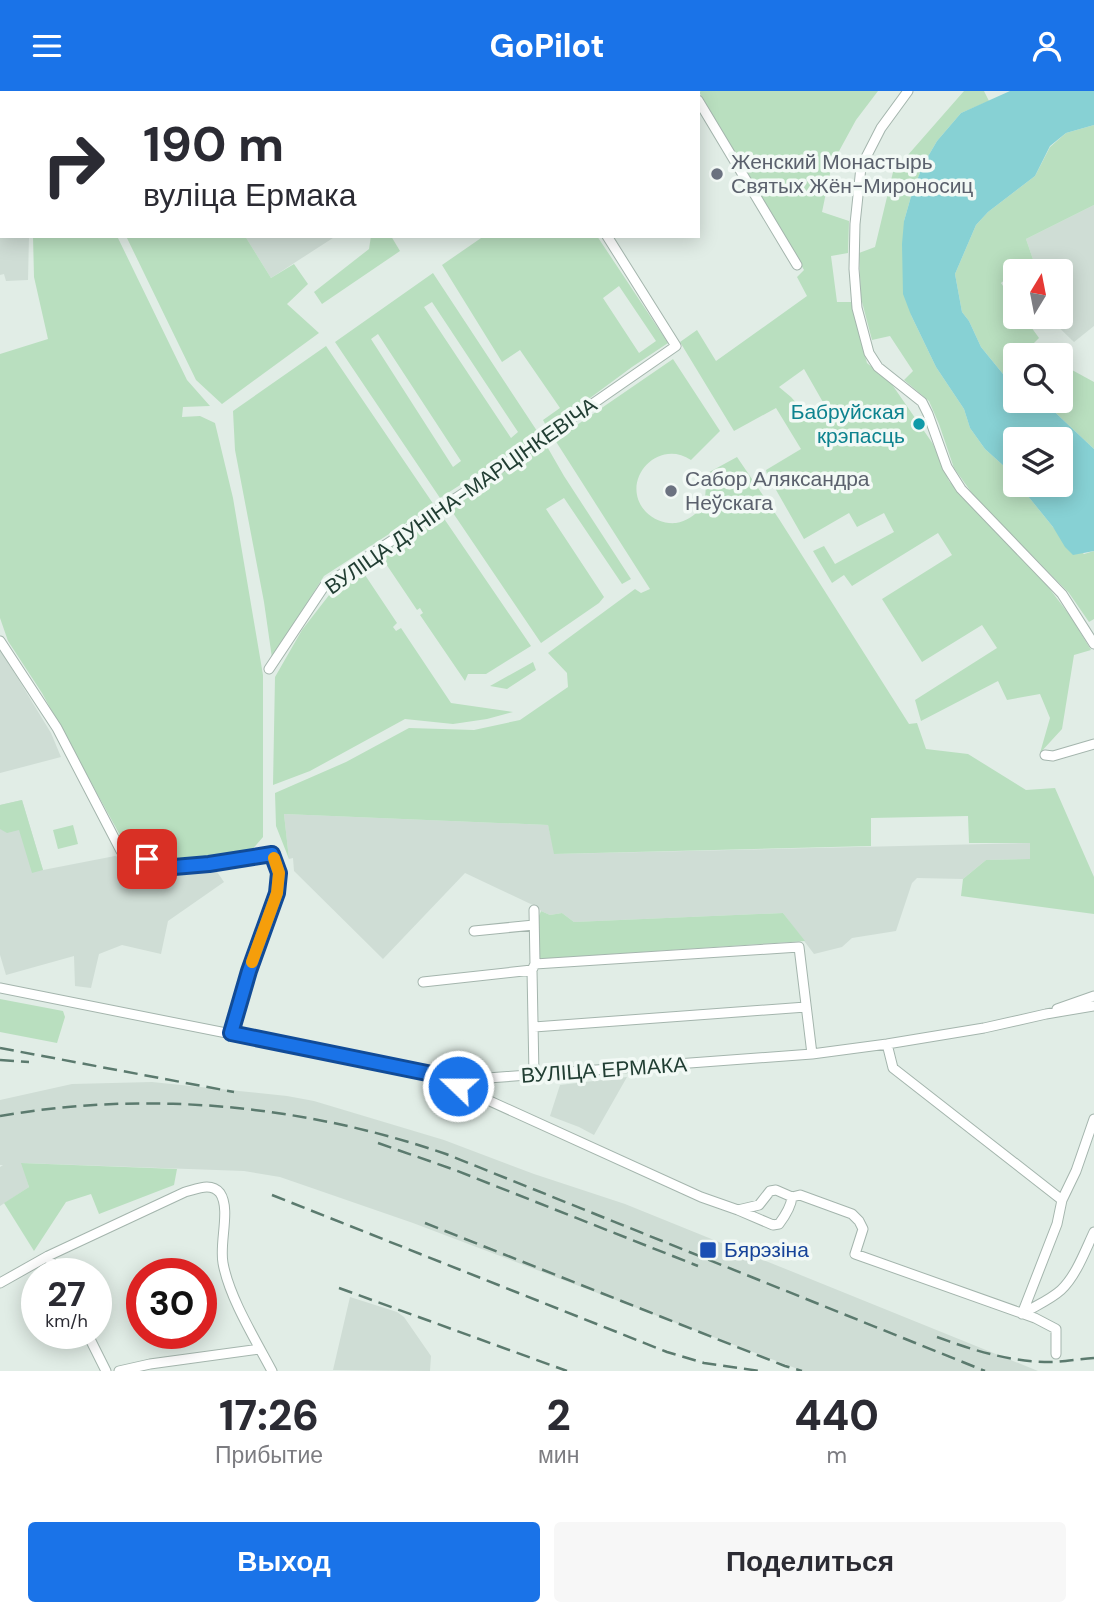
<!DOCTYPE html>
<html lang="ru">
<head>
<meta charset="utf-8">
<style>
	body { margin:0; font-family:"DM Sans",sans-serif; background:#f7f7f7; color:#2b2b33; height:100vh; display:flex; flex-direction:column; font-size:26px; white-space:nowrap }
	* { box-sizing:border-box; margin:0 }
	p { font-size:23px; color:#7c7c81 }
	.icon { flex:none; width:38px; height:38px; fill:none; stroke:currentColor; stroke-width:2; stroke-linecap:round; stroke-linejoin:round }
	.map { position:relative; height:1280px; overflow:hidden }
	.details { display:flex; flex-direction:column; background:#fff; flex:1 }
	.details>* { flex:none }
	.guide { position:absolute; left:0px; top:0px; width:700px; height:147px; box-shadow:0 4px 18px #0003; background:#fff; color:#2b2b33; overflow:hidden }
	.needle { width:46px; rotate:10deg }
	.controls { position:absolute; left:1003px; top:168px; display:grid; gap:14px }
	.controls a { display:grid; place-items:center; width:70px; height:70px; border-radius:7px; background:#fff; box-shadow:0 4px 18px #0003; font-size:35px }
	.speed { position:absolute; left:21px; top:1167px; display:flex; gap:14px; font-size:35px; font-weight:700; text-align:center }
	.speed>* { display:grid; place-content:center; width:91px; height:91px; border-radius:50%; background:#fff; box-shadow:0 4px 18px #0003; line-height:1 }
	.speed small { font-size:18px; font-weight:400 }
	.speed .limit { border:10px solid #d22; background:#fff; color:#111 }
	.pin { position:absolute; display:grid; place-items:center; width:60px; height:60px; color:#fff; margin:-30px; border-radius:14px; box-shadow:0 4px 10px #0006 }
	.me { position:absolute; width:77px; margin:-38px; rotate:292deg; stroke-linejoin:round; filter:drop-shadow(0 0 5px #0008) }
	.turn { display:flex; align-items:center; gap:24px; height:147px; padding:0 28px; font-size:32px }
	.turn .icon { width:91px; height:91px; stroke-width:2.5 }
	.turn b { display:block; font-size:49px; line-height:60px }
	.eta { display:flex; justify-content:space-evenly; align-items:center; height:119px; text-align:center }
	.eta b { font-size:42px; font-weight:800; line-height:49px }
	.primary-button { display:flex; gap:14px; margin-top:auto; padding:14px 28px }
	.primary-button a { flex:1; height:80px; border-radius:7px; background:#1a73e8; color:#fff; font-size:28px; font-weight:800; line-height:80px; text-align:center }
	.primary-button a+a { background:#f7f7f7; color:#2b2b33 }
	header { display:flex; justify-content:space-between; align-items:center; height:91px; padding:0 28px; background:#1a73e8; color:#fff; font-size:32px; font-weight:800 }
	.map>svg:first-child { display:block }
</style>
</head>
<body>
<header><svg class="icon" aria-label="menu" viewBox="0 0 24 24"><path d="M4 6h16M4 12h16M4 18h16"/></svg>GoPilot<svg class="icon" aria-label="person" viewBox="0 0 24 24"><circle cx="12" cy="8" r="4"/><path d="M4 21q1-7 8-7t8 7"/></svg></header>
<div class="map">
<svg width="1094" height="1280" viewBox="0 0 1094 1280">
	<rect width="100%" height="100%" fill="#e1ede6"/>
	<path fill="#cfddd5" d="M0,0h42v2h-40v143h27l-1,44 -22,1 -2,-7 -4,1z
		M192,0h301l1,2h-302z
		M1094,114v121l-20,16 -26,-25h12v-46h-23l-11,-32z
		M245,145h91l-65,42z
		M0,558l51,84 10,24 -61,16z
		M22,709l21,70 72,-14 66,18 34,-5 9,13 -56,39 -7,33 -39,-9 -23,9 -8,34 -16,-2 -1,-30 -68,19 -6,-20v-150z
		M284,723l264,11 7,29 475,-11v16l-44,1 -23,19 -46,-1 -5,5 -16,48 -44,7 -10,9 -28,7 -31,-41 -209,9 -12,-9 -12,2 -9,-4 -4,-4 -72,-34 -82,86 -89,-88 -1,-13 -4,1z
		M627,986l-33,58 -15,-8 -29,-11 10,-31z
		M152,991l135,14 27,5 130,39 90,34 91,30 413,167h-235l-390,-148 -133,-46 -36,-6 -222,-8 7,24 -29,19v-39l3,-2h-3v-65l72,-16z
		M350,1206l47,15 7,5 27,39 -1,15 -97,-1z"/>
	<path fill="#b9dfbf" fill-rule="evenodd" d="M701,0h177l-22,29 -24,44 -10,48 27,9 -1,32 -17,3 6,46h14l16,61 24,20 42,61 16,37 97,103 25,33 20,33 -17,5 -12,74 -22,24 10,-35 -10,-24 -33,6 -9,-19 -77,40 -6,-21 82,-52 -15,-23 -60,37 -40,-63 70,-44 -14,-22 -86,53 -8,-11 -12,8 -19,-32 11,-5 11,18 59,-32 -10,-19 -27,14 -8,-14 -45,26 -37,-65 -1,-4 35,-21 -25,-41 -42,23 -54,-89 17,-12 19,31 91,-65 -10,-19 7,-7 -105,-178zM804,278l20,35 -18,10 -15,-17 -12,-10z
		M964,0h20l5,10 -28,12 -24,28 -14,24 -11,28 -8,28 7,94 25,52 28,42 6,19 15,21 20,18 10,13v5h4l34,42 31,27 10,-3v68l-5,3 -20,-29 -95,-97 -20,-28 -15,-44 -10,-23 -25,-21 9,-9 -23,-35 -18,4 -11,-42 -2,-45 16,-6 18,-75z
		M1094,34v80l-68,34 11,32h-22v13l-7,-7 -7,6 14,21v13h9l15,21 -17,17h-7v7l-12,12 -22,-27 -12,-26 -7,-9 -7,-38 21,-49 12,-13 47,-36 15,-29 16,-14z
		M33,145h84l70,144 23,26 -27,1 -1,10 18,-1 15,7 18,75 30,177v162l-13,15 -11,1 -5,3 -65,4 -35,-12 -13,-11 -79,-144 -34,-52 -8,-23v-264l48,-15 -14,-62z
		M126,145h119l26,42 23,-14 14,20 -21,20 32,29 -97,71 -26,-24z
		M371,145h20l9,15 -78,53 -8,-12 55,-43z
		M484,145h113l71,107 -36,24 -84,62 -5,-9 17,-12 -40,-58 -18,12 -60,-97zM619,195l37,55 -17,12 -36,-55z
		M433,182l106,161 -99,64 -105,-156zM432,211l86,130 -7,6 -87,-131zM378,243l83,127 -8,6 -82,-128z
		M326,255l108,159 -110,71 -52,82 -8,-56 -29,-152 -2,-39z
		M673,268l47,72 -29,29c-34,-23 -73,22 -45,52 8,8 19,12 30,11 11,-2 20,-8 26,-17 5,-11 4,-20 2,-31l33,-18 42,62 130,205 8,-1 9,26 42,5 58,36 29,-2 39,89v37l-133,-18 2,-17 23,-19 44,-1v-16h-61l-1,-27 -97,2v28l-317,8 -6,-29 -264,-11 5,45 -13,-33 -1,-33 71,-31 63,-34 65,2 46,-10 48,-33 -1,-14 -19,-20 87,-64 6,4 9,-4 -95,-149z
		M1061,273l33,18v67l-51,-48h17z
		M545,352l19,33 67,103 -9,5 -58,-86 -18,11 58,88 -5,6 -58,40 -92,-136z
		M439,425l6,4 86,126 -45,28h-18l-3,7 -45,-66 3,-2 -3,-5 -3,2 -37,-55z
		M355,479l5,7 5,-2 32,48 -4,4 3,4 5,-3 50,75 62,9 -26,7 -34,5 -48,-5 -95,52 -37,14 2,-108 27,-47 31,-40z
		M533,571l3,8 -29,19 -17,-3z
		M22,709l21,70 -11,3 -13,-43 -12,3 -7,-4v-24z
		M73,734l5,19 -20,5 -5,-19z
		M541,820l9,4 12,-2 12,9 209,-9 22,28 -267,18 1,-43z
		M0,908l63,12 2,6 -8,26 -57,-11z
		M21,1072l156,6 -3,16 -75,29 -8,-20 -25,8 -32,49 -30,-48 25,-16z"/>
	<path fill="#87d1d4" d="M1010,0h84v34l-28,8 -16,13 -15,30 -47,36 -12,13 -21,49 7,38 7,9 12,26 22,27 12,7v20h28l51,48v102l-21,4 -8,-8 -12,-20 -34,-42h41v-46h-45v41l-10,-13 -20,-18 -15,-21 -6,-19 -28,-42 -25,-52 -8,-21 -1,-50 2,-23 8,-28 11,-28 14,-24 24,-28z"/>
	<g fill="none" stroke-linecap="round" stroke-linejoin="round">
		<defs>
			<path id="street" d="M515,0l2,2
				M693,0l1,2
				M908,0l-27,37 -20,39 -6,57 -1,45 3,39 12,45 9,14 44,35 6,12 19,53 14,22 101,105 32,50
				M681,2l2,-2
				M698,9l99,165
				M0,550l57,87 64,123 53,16 35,-3 64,-10 6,19 -2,20 -28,78 -18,62
				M269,578l56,-84 149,-99 202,-140 -69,-110
				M1045,664l8,1 41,-12
				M534,819l1,54 -3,6 2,105
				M474,840l60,-6
				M535,873l264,-17 13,107
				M423,891l109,-12
				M0,897l432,86 56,4 324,-24 75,-10 97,-16 62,-14 48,-8
				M1057,918l37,-13
				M534,936l272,-20
				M887,953l6,24 169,132
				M437,986l264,120 37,13 35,15 6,-1c6,-8 12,-17 13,-27l-16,-7 -6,1 -11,14 -21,5
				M792,1106l8,-2 52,19 7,7 4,8 -8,25 180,64 21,11v25
				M48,1165l9,18
				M0,1192l48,-27 137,-64c12,-3 26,-10 35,1 11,16 -1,50 3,70 6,34 32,76 49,108
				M1022,1223l35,-90 5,-24 14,-29 18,-52
				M1022,1223c13,-8 28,-14 39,-24 15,-14 24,-39 33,-58
				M87,1242l19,38
				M119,1280l31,-7 110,-15"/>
		</defs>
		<use href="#street" stroke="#a4b5ad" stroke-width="11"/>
		<use href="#street" stroke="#fff" stroke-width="9"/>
		<path stroke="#5b7a6e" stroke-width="2.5" stroke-dasharray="14 7" stroke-linecap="butt" d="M0,957l234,44
			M0,969l29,2
			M0,1025c149,-26 303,-11 446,38l539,217
			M378,1052l77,27 243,96
			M272,1104l395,157 37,11 56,8
			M425,1132l360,143 17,5
			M339,1197l228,83
			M937,1246c38,14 77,26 118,25 13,-1 26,-3 39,-4"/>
	</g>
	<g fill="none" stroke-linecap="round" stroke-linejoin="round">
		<defs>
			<path id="route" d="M147,768l27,8 35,-3 63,-10 7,19 -2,20 -28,78 -18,62 201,41 26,12"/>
		</defs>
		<use href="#route" stroke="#114b97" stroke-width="18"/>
		<use href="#route" stroke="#1a73e8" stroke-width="12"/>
		<path stroke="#f59e0b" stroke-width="12" d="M252,871l25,-69 2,-20 -5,-15"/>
	</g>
	<g fill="#6b7280" stroke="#f2f9f5" stroke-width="2.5">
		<circle cx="717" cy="83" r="7"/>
		<circle cx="671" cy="400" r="7"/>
	</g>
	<circle fill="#0f9aa8" stroke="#f2f9f5" stroke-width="2.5" cx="919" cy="333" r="7"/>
	<rect fill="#1a4fb4" stroke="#f2f9f5" stroke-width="2.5" x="699" y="1150" width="18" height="18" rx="3.5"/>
	<g text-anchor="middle" stroke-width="7" stroke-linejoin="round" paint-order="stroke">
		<g font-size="21" fill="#5b616d" stroke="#f2f9f5" text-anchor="start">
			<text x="731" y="78">Женский Монастырь<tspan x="731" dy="24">Святых Жён-Мироносиц</tspan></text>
			<text x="685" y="395">Сабор Аляксандра<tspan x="685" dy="24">Неўскага</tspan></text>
		</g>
		<g font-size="21" fill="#0d838f" stroke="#f2f9f5" text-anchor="end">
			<text x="905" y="328">Бабруйская<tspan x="905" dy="24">крэпасць</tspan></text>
		</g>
		<g font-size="21" fill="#213e33" stroke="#f2f9f5">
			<text transform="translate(461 405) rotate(-35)" y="7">ВУЛІЦА ДУНІНА-МАРЦІНКЕВІЧА</text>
			<text transform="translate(604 979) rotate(-4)" y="7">ВУЛІЦА ЕРМАКА</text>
		</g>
		<g font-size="21" fill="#164399" stroke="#f2f9f5" text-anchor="start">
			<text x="724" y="1166">Бярэзіна</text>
		</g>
	</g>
</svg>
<div class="controls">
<a><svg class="needle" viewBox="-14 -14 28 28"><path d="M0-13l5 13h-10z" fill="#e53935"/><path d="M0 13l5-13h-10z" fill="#7c7c81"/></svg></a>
<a><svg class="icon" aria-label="search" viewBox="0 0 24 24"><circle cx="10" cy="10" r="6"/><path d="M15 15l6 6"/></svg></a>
<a><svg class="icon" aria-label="layers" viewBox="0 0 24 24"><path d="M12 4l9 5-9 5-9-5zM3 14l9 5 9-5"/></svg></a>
</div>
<div class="speed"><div>27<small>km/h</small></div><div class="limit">30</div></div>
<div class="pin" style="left:147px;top:768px;background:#d93025"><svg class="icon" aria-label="arrive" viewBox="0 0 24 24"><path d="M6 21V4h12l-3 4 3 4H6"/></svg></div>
<svg class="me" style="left:458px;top:995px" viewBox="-20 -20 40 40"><circle r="17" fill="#1a73e8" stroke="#fff" stroke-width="3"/><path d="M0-11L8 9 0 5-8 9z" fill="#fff"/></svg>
<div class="guide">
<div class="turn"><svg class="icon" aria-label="right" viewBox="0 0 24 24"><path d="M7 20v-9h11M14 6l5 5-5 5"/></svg><div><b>190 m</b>вуліца Ермака</div></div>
</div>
</div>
<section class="details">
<div class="eta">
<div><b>17:26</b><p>Прибытие</p></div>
<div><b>2</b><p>мин</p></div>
<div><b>440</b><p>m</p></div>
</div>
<div class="primary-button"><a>Выход</a><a>Поделиться</a></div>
</section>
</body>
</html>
